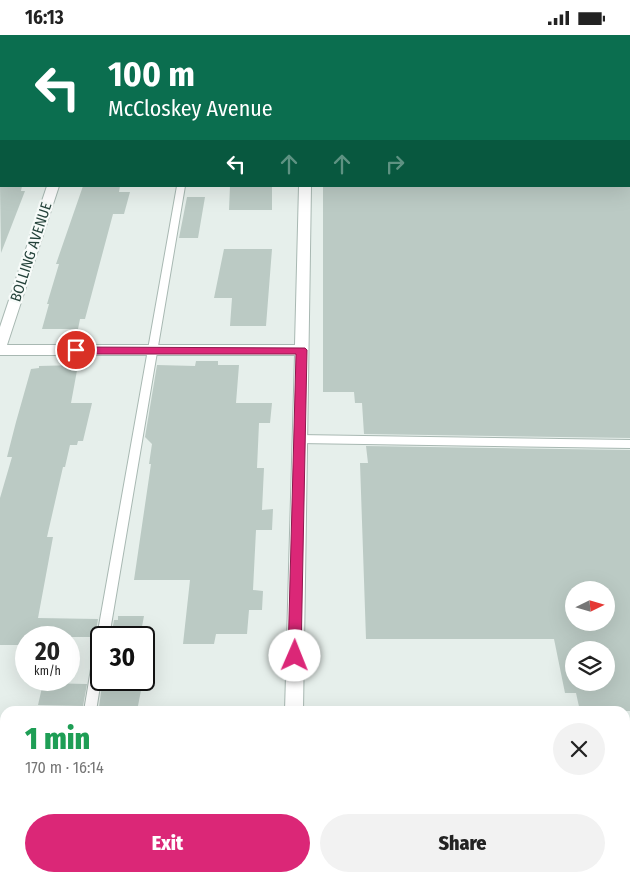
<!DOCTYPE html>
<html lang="en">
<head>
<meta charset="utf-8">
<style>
	body { margin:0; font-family:"Fira Sans Condensed",sans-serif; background:#f2f2f2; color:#222; height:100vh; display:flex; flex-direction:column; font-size:19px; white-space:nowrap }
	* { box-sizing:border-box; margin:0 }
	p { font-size:16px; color:#767676 }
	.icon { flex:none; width:28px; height:28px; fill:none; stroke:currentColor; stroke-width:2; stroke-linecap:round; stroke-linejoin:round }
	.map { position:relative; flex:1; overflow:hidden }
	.sheet { position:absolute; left:0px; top:671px; width:630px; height:176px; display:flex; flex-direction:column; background:#fff; border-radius:15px 15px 0 0; box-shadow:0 5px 20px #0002 }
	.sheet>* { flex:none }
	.top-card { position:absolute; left:0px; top:0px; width:630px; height:152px; box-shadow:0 5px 20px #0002; background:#0b6e4f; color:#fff; overflow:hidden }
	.needle { width:32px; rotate:85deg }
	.fabs { position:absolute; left:565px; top:546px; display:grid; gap:10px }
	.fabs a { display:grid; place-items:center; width:50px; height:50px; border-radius:50%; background:#fff; box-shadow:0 5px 20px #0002; font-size:25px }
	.speed { position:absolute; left:15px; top:591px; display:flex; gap:10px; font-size:25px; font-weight:700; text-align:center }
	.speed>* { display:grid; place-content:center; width:65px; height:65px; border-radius:50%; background:#fff; box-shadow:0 5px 20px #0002; line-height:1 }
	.speed small { font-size:12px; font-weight:400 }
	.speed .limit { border:2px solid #111; border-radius:8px; background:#fff; color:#111 }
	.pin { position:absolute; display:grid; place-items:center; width:42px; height:42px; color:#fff; margin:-21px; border:2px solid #fff; border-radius:50%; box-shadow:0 1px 5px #0007 }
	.me { position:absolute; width:55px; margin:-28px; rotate:1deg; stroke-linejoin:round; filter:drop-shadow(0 0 4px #0008) }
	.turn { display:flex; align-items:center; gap:18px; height:105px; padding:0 25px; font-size:22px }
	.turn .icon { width:65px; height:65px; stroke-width:2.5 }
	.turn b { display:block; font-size:35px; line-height:42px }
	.lanes { display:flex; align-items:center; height:48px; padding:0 25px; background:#0003; justify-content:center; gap:25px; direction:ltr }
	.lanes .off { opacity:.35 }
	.round { display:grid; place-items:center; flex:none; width:52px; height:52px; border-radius:26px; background:#f2f2f2 }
	.summary { display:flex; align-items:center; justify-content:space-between; height:85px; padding:0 25px }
	h1 { font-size:30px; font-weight:800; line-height:38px; color:#1e9e55 }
	.button { display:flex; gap:10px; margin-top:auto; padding:10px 25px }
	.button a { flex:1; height:58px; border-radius:30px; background:#db2777; color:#fff; font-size:20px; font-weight:800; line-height:58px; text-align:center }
	.button a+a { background:#f2f2f2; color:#222 }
	.status { display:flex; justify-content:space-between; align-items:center; height:35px; padding:0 25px; background:#fff; direction:ltr }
	.status svg { height:14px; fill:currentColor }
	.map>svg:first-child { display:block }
</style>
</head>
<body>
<div class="status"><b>16:13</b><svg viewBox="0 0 49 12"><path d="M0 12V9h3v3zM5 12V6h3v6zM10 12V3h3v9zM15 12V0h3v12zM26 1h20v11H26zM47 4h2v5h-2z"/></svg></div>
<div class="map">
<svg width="630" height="847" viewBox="0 0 630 847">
	<rect width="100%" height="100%" fill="#e6efeb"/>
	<path fill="#bbcac4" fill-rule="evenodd" d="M0,151h22l-1,5h4l-24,62z
		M83,151h37l-1,6h11l-6,22h-11l-28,105h-5l-2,10h-36l7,-25h-2l12,-40h-3z
		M230,151h42v24h-43z
		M323,151h307v252l-266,-4 -2,-31h-7l-1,-11h-31z
		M187,162h18l-7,41h-19z
		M224,214h48l-6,77h-36l2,-28h-18z
		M196,326h22v4h21l-3,38h36l-2,20h-11l-2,45h7l-2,42 11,-1 -1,21h-16l-3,60 10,1 -1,19h-13l-2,24h-31l-2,10h-31l7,-64h-56l17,-116h-2l3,-20 -7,-7 12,-72 38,1z
		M78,330l-7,38h21l-9,38h-5l-1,4h-7l-5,22h-2l-16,70h6l-15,81 60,1 -3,18h-72l-2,8h-21v-147l12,-41h-5l9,-35 15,-53 8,-1v-2z
		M366,411l264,4v261h-50l-4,-18h-11l-11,-54h-188l-6,-176h8zM574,555h32v33h-32zM574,615h32v33h-32z
		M118,581h26l-4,21h-29l3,-17h4z
		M106,645h37l-6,31h-36l1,-4h-3l3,-22h3z
		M43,648l44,1 -4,22 -45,-1z"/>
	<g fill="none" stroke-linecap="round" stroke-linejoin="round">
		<defs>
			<path id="lane" d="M629,32h1v4h-1z
				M0,39h1v4h-1z
				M0,58h1v4h-1z
				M177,151h8l-76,451h-8v43l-5,31h-12l11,-66 4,-5 -2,-3z
				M299,400l331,5v8l-331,-5 -3,-1 -2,-3 2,-3z
				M625,720h5v12h-5z
				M54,842h14v5h-14z"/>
			<path id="street" d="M303,0h10v1h-9z
				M47,151h12l-52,159h288l4,-159h12l-8,525h-18l10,-356h-295v-28z
				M281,842h20v5h-20z"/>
			<path id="secondary" d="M497,0h21l1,1h-21z
				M629,11h1v6h-1z"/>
		</defs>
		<use href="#lane" stroke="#a8b8b2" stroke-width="2"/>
		<use href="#street" stroke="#a8b8b2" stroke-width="2"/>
		<use href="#secondary" stroke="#a4bbb3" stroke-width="2"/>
		<use href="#lane" fill="#fff" fill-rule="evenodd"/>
		<use href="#street" fill="#fff" fill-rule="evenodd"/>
		<use href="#secondary" fill="#fff" fill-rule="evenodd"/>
	</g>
	<path fill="#db2777" stroke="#8e194d" d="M76,312l229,1 2,2 -6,306 -2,5 -4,1 -5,-1 -2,-5 8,-302h-220l-6,-4z"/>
	<g text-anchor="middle" stroke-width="4.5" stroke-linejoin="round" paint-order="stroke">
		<g font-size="15" fill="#24423a" stroke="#f7fbf9">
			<text transform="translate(31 217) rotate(-72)" y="5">BOLLING AVENUE</text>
		</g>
	</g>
</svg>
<div class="fabs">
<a><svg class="needle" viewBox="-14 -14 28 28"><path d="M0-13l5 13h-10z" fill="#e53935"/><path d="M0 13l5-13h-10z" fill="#767676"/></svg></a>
<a><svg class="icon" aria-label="layers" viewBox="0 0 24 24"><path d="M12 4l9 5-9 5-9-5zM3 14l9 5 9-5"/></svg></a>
</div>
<div class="speed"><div>20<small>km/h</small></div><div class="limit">30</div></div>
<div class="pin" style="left:76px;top:315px;background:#d93025"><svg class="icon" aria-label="arrive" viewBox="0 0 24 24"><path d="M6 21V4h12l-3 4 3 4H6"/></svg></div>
<svg class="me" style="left:295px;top:621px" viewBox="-20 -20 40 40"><circle r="19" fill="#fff"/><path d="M0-13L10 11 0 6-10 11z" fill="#db2777"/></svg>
<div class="top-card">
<div class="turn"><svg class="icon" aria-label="left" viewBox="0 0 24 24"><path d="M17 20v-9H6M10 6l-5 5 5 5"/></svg><div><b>100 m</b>McCloskey Avenue</div></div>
<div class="lanes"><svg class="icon" aria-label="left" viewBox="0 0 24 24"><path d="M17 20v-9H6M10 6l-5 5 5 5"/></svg><svg class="icon off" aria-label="ahead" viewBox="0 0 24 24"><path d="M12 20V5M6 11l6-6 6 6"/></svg><svg class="icon off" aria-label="ahead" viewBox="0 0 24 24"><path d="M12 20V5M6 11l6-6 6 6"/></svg><svg class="icon off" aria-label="right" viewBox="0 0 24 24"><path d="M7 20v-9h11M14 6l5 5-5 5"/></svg></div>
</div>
<section class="sheet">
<div class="summary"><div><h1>1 min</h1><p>170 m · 16:14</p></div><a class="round"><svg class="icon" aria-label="close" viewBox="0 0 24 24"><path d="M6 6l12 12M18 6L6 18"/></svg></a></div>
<div class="button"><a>Exit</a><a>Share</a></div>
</section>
</div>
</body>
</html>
